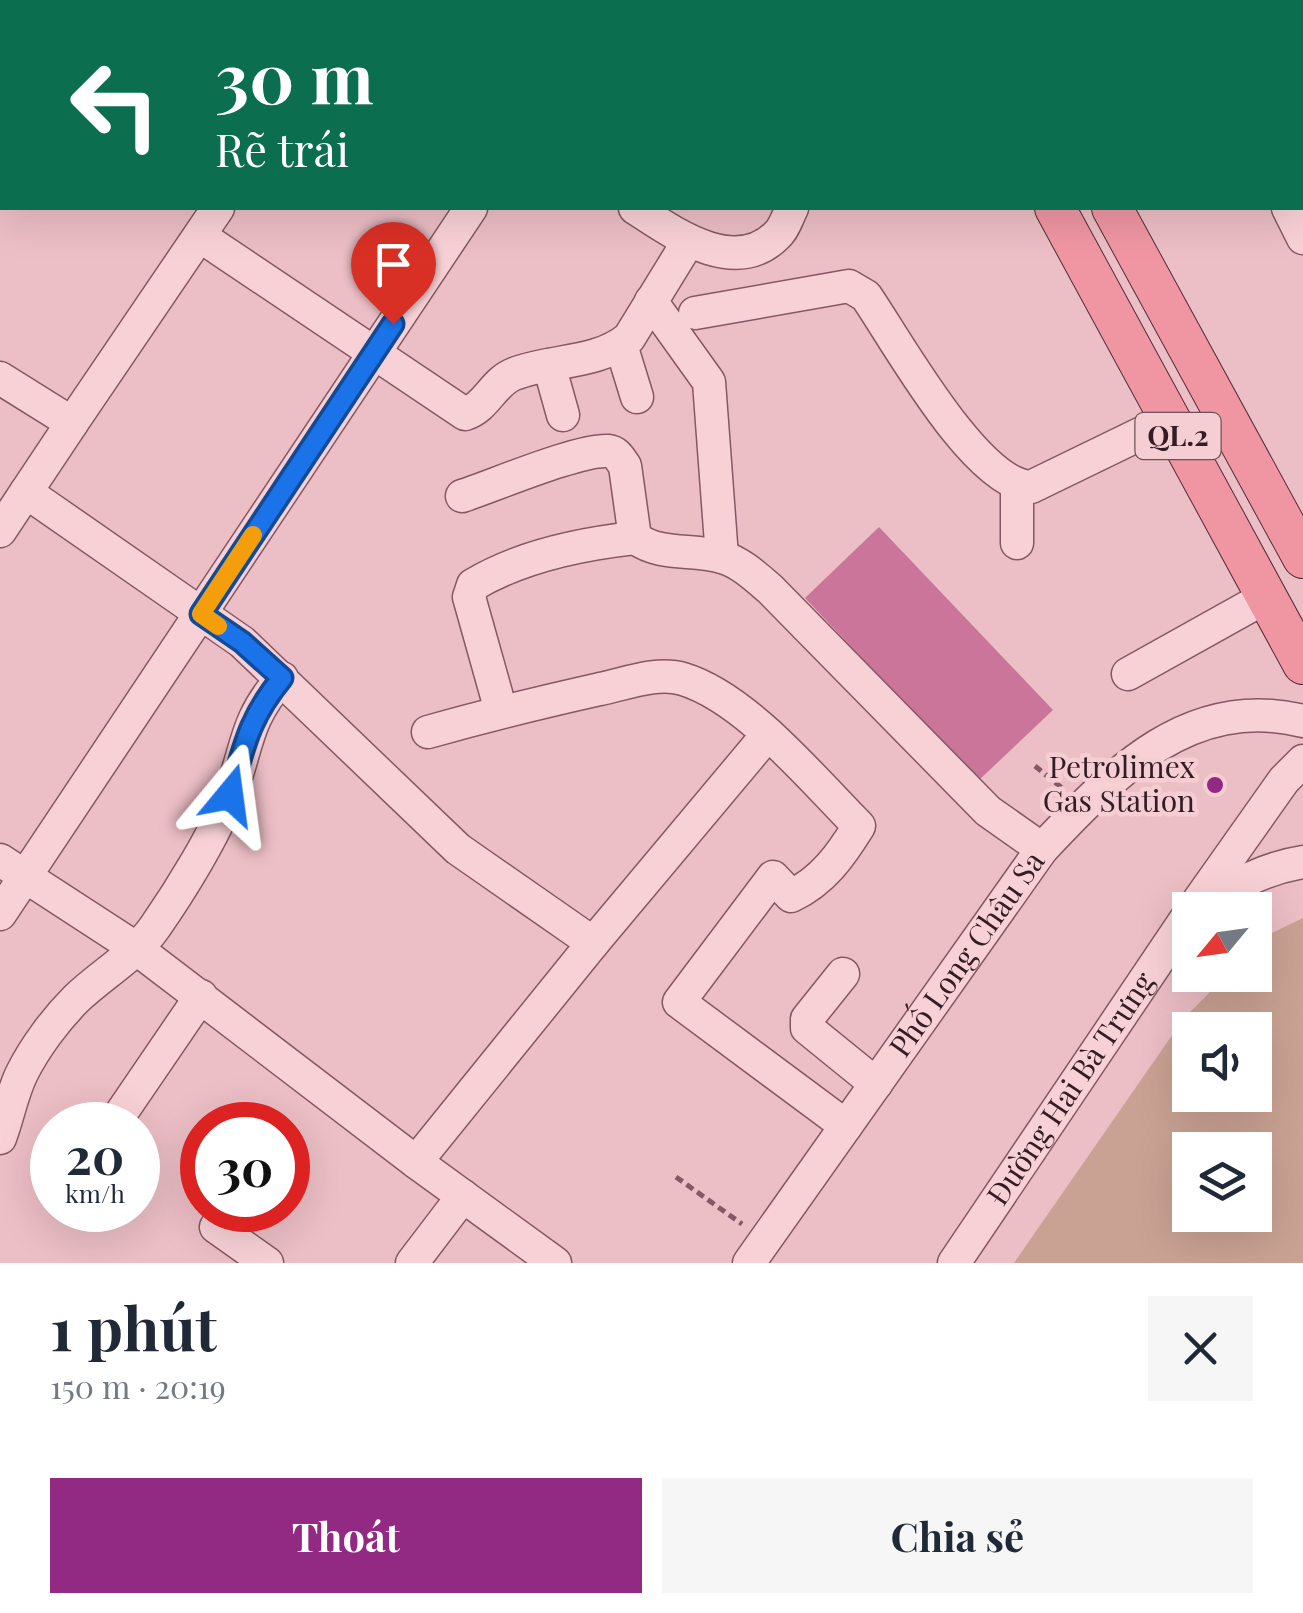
<!DOCTYPE html>
<html lang="vi">
<head>
<meta charset="utf-8">
<style>
	body { margin:0; font-family:"Playfair Display",serif; background:#f6f6f7; color:#1f2937; height:100vh; display:flex; flex-direction:column; font-size:38px; white-space:nowrap }
	* { box-sizing:border-box; margin:0 }
	p { font-size:32px; color:#747a83 }
	.icon { flex:none; width:55px; height:55px; fill:none; stroke:currentColor; stroke-width:2; stroke-linecap:round; stroke-linejoin:round }
	.map { position:relative; height:1263px; overflow:hidden }
	.side { display:flex; flex-direction:column; background:#fff; flex:1 }
	.side>* { flex:none }
	.top-card { position:absolute; left:0px; top:0px; width:1305px; height:210px; box-shadow:0 10px 40px #0002; background:#0b6e4f; color:#fff; overflow:hidden }
	.needle { width:65px; rotate:241deg }
	.buttons { position:absolute; left:1172px; top:892px; display:grid; gap:20px }
	.buttons a { display:grid; place-items:center; width:100px; height:100px; border-radius:0px; background:#fff; box-shadow:0 10px 40px #0002; font-size:50px }
	.speed { position:absolute; left:30px; top:1102px; display:flex; gap:20px; font-size:50px; font-weight:700; text-align:center }
	.speed>* { display:grid; place-content:center; width:130px; height:130px; border-radius:50%; background:#fff; box-shadow:0 10px 40px #0002; line-height:1 }
	.speed small { font-size:25px; font-weight:400 }
	.speed .limit { border:15px solid #d22; background:#fff; color:#111 }
	.pin { position:absolute; display:grid; place-items:center; width:85px; height:85px; color:#fff; margin:-102px -42px; border-radius:50% 50% 50% 0; rotate:-45deg; box-shadow:0 0 10px #0007 }
	.pin .icon { rotate:45deg }
	.me { position:absolute; width:110px; margin:-55px; rotate:16deg; stroke-linejoin:round; filter:drop-shadow(0 0 8px #0008) }
	.turn { display:flex; align-items:center; gap:35px; height:210px; padding:0 50px; font-size:45px }
	.turn .icon { width:130px; height:130px; stroke-width:2.5 }
	.turn b { display:block; font-size:70px; line-height:85px }
	.round { display:grid; place-items:center; flex:none; width:105px; height:105px; border-radius:0px; background:#f6f6f7 }
	.headline { display:flex; align-items:center; justify-content:space-between; height:170px; padding:0 50px }
	h1 { font-size:60px; font-weight:700; line-height:75px }
	.button { display:flex; gap:20px; margin-top:auto; padding:20px 50px }
	.button a { flex:1; height:115px; border-radius:0px; background:#922982; color:#fff; font-size:40px; font-weight:700; line-height:115px; text-align:center }
	.button a+a { background:#f6f6f7; color:#1f2937 }
	.map>svg:first-child { display:block }
</style>
</head>
<body>
<div class="map">
<svg width="1303" height="1263" viewBox="0 0 1303 1263">
	<rect width="100%" height="100%" fill="#ecbec5"/>
	<path fill="#caa293" fill-rule="evenodd" d="M1303,918v345h-289l170,-245 43,-43h28v-28l11,-11zM1190,1030h65v65h-65zM1190,1150h65v65h-65z"/>
	<path fill="#ca7599" d="M879,527l174,183 -75,71 -173,-183z"/>
	<g fill="none" stroke-linecap="round" stroke-linejoin="round">
		<defs>
			<g id="minor">
				<path d="M700,0l4,2"/>
				<path d="M1199,0l1,2"/>
				<path d="M852,2l12,-2"/>
				<path d="M635,208c37,24 100,70 142,27 7,-6 11,-19 15,-27"/>
				<path d="M1288,208l15,30"/>
				<path d="M200,236l265,178c21,-6 28,-32 49,-40 38,-15 82,-9 115,-36l59,-96"/>
				<path d="M651,301l58,81 13,175"/>
				<path d="M695,313l154,-27 17,10c31,45 109,188 165,191l138,-67"/>
				<path d="M621,345l16,52"/>
				<path d="M549,365l14,50"/>
				<path d="M0,378l72,45 -46,69 216,150 216,207 135,94"/>
				<path d="M72,423l146,-215"/>
				<path d="M1017,486v57"/>
				<path d="M462,496c31,-10 117,-47 146,-45 9,1 12,8 17,15l10,72"/>
				<path d="M0,531l26,-39"/>
				<path d="M1128,674l138,-77"/>
				<path d="M501,711l-32,-114 4,-12c48,-29 107,-41 162,-47 27,19 57,10 87,19 18,5 34,20 48,32l218,222 54,38"/>
				<path d="M428,732c57,-16 114,-30 172,-43 25,-5 57,-18 83,-10 63,19 130,101 176,147 -18,29 -36,55 -68,70l-18,-19 -94,125 167,124"/>
				<path d="M0,860l137,89 279,213 139,101"/>
				<path d="M1203,905c32,-20 62,-37 100,-43"/>
				<path d="M1192,910l92,-130 19,-19"/>
				<path d="M0,914l471,-706"/>
				<path d="M843,974l-36,45v9l69,56"/>
				<path d="M113,1125l88,-129"/>
				<path d="M0,1138c8,-21 12,-45 22,-65 13,-26 34,-54 54,-74 26,-25 58,-42 79,-72 25,-36 60,-92 75,-133 19,-50 14,-72 52,-116"/>
				<path d="M416,1162l177,-219 175,-209"/>
				<path d="M216,1227l51,36"/>
				<path d="M412,1263l51,-67"/>
				<path id="s1" d="M749,1263l293,-414c71,-75 147,-156 261,-128"/>
				<path id="s2" d="M954,1263l236,-350"/>
			</g>
			<path id="major" d="M943,0l2,2
				M999,0l2,2
				M1055,208l248,456
				M1112,208l191,350"/>
		</defs>
		<use href="#minor" stroke="#845865" stroke-width="35"/>
		<use href="#major" stroke="#522c3a" stroke-width="42"/>
		<path stroke="#845865" stroke-width="5" stroke-dasharray="8 5" stroke-linecap="butt" d="M1035,766l27,22
			M676,1177l66,47"/>
		<use href="#minor" stroke="#f8d1d6" stroke-width="32"/>
		<use href="#major" stroke="#f096a3" stroke-width="40"/>
	</g>
	<g fill="none" stroke-linecap="round" stroke-linejoin="round">
		<defs>
			<path id="route" d="M230,795c14,-49 19,-77 52,-117l-40,-36 -41,-28 192,-290"/>
		</defs>
		<use href="#route" stroke="#114b97" stroke-width="25"/>
		<use href="#route" stroke="#1a73e8" stroke-width="18"/>
		<path stroke="#f59e0b" stroke-width="18" d="M218,626l-17,-12 52,-79"/>
	</g>
	<circle fill="#922982" stroke="#f4ced3" stroke-width="4" cx="1215" cy="785" r="10"/>
	<g text-anchor="middle" stroke-width="9" stroke-linejoin="round" paint-order="stroke">
		<rect fill="#f4ced3" stroke="#6e5158" stroke-width="2.5" x="1135.5" y="413" width="85" height="46" rx="8"/>
		<g font-size="28" font-weight="bold" fill="#341c24">
			<text x="1178" y="446">QL.2</text>
		</g>
		<g font-size="30" fill="#341c24" stroke="#f4ced3" text-anchor="end">
			<text x="1195" y="778">Petrolimex<tspan x="1195" dy="34">Gas Station</tspan></text>
		</g>
		<g font-size="30" fill="#341c24" stroke="#f4ced3">
			<text dy="10" stroke="none"><textPath href="#s1" startOffset="378">Phố Long Châu Sa</textPath></text>
			<text dy="10" stroke="none"><textPath href="#s2" startOffset="210">Đường Hai Bà Trưng</textPath></text>
		</g>
	</g>
</svg>
<div class="buttons">
<a><svg class="needle" viewBox="-14 -14 28 28"><path d="M0-13l5 13h-10z" fill="#e53935"/><path d="M0 13l5-13h-10z" fill="#747a83"/></svg></a>
<a><svg class="icon" aria-label="sound" viewBox="0 0 24 24"><path d="M4 9h4l5-4v14l-5-4H4zM17 9q2 3 0 6"/></svg></a>
<a><svg class="icon" aria-label="layers" viewBox="0 0 24 24"><path d="M12 4l9 5-9 5-9-5zM3 14l9 5 9-5"/></svg></a>
</div>
<div class="speed"><div>20<small>km/h</small></div><div class="limit">30</div></div>
<div class="pin" style="left:393px;top:324px;background:#d93025"><svg class="icon" aria-label="arrive" viewBox="0 0 24 24"><path d="M6 21V4h12l-3 4 3 4H6"/></svg></div>
<svg class="me" style="left:230px;top:795px" viewBox="-20 -20 40 40"><path d="M0-17L14 15 0 8-14 15z" fill="#1a73e8" stroke="#fff" stroke-width="4"/></svg>
<div class="top-card">
<div class="turn"><svg class="icon" aria-label="left" viewBox="0 0 24 24"><path d="M17 20v-9H6M10 6l-5 5 5 5"/></svg><div><b>30 m</b>Rẽ trái</div></div>
</div>
</div>
<section class="side">
<div class="headline"><div><h1>1 phút</h1><p>150 m · 20:19</p></div><a class="round"><svg class="icon" aria-label="close" viewBox="0 0 24 24"><path d="M6 6l12 12M18 6L6 18"/></svg></a></div>
<div class="button"><a>Thoát</a><a>Chia sẻ</a></div>
</section>
</body>
</html>
